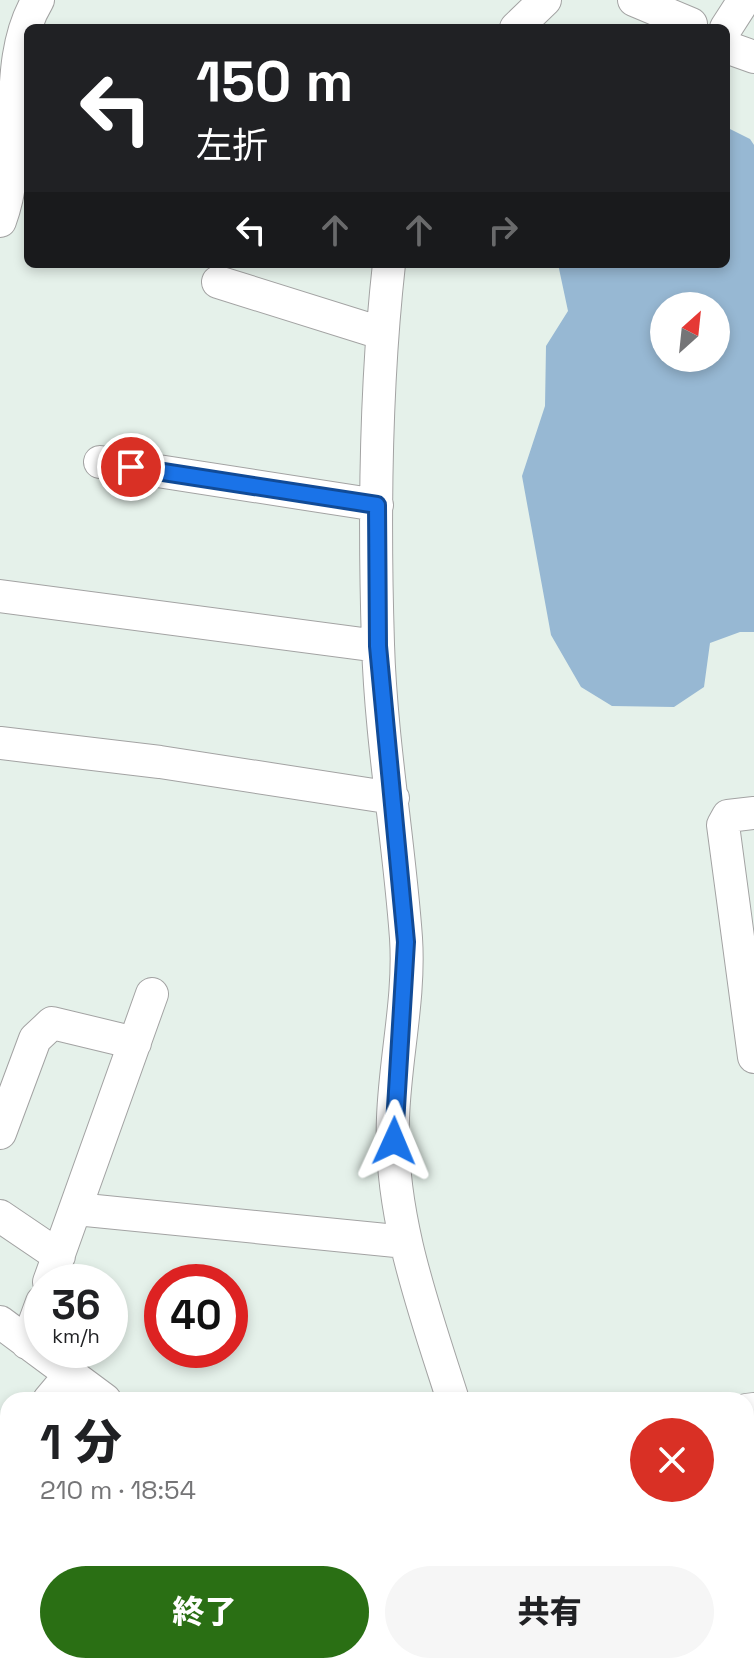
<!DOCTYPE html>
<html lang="ja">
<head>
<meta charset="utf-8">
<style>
	body { margin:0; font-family:"Space Grotesk","Noto Sans JP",sans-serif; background:#f6f6f6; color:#202124; height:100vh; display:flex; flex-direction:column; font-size:30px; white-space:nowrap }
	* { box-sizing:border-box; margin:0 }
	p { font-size:26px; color:#757577 }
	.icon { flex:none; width:44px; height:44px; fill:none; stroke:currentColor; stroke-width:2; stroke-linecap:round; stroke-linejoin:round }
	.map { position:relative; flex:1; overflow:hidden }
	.side { position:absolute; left:0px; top:1392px; width:754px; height:282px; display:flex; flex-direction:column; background:#fff; border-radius:24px 24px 0 0; box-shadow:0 4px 12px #0003 }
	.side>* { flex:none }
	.hud { position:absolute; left:24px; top:24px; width:706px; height:244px; border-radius:12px; box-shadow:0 4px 12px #0003; background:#202124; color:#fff; overflow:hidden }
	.needle { width:52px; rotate:27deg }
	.controls { position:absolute; left:650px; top:292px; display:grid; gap:16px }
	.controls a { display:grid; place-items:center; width:80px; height:80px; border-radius:50%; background:#fff; box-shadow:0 4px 12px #0003; font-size:40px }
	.speed { position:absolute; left:24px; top:1264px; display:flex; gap:16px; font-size:40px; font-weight:700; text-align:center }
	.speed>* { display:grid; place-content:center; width:104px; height:104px; border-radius:50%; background:#fff; box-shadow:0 4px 12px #0003; line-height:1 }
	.speed small { font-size:20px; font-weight:400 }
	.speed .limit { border:12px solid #d22; background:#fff; color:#111 }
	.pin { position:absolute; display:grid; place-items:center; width:68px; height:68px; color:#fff; margin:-34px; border:4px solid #fff; border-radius:50%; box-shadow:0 2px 8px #0007 }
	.me { position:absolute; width:88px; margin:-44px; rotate:1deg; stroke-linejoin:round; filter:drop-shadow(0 0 6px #0008) }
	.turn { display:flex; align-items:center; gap:28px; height:168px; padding:0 40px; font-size:36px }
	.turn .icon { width:104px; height:104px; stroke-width:2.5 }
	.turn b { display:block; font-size:56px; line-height:68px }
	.lanes { display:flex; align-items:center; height:76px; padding:0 40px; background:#0003; justify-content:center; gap:40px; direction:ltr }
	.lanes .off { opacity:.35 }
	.round { display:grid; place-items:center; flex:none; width:84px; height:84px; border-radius:42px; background:#f6f6f6 }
	.head { display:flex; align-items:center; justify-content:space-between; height:136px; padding:0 40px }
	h1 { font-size:48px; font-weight:800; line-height:60px }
	.action { display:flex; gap:16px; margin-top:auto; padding:16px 40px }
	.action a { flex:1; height:92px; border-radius:48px; background:#2a6f14; color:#fff; font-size:32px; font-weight:800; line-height:92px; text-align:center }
	.action a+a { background:#f6f6f6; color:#202124 }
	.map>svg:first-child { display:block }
</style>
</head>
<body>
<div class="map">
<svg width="754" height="1673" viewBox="0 0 754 1673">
	<rect width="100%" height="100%" fill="#e5f1ea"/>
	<path fill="#97b8d3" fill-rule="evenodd" d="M726,127l24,12 4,6v487h-14l-30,11 -6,44 -30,20 -62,-1 -31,-19 -30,-52 -29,-159 23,-70 1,-60 22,-35 -10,-47h168zM664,306h52v52h-52z"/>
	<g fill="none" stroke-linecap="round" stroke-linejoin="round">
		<defs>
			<path id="minor" d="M634,0l57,24
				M516,28l29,-28
				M726,28l18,-28
				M726,47l28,10
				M0,221c26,-69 0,-159 38,-221
				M389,264c-14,125 -15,253 -11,380 3,98 21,196 28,294 4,60 -11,120 -13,180 -4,97 31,191 60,282
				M218,282l163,51
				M100,462l277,43
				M0,596l378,50
				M0,743l160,19 233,36
				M754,813l-26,3 -5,9 31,232
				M0,1133l35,-94 17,-16 83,20
				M76,1209l330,33
				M0,1216l59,40
				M49,1282l103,-288
				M0,1322l105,78
				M27,1343l15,-41
				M49,1400l21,-25
				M746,1410l8,-1
				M0,1461l8,-10
				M0,1648l8,-4
				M180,1666l3,7
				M545,1666l2,7"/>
		</defs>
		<use href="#minor" stroke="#a3a3a3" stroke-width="34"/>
		<path stroke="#7fff67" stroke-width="5" stroke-dasharray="4 4" stroke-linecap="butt" d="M754,1579l-7,9 7,41"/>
		<use href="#minor" stroke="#fff" stroke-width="32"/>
	</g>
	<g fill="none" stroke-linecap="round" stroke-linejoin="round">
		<defs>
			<path id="route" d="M131,467l246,38 1,141 28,296 -12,199"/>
		</defs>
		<use href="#route" stroke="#114b97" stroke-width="20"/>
		<use href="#route" stroke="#1a73e8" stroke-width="14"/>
	</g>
</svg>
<div class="controls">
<a><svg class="needle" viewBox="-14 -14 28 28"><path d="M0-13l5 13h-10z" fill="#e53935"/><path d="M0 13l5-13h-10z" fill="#757577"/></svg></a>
</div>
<div class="speed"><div>36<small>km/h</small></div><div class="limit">40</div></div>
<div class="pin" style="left:131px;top:467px;background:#d93025"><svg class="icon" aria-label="arrive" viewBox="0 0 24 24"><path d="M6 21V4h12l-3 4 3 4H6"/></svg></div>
<svg class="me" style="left:394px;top:1141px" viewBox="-20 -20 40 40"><path d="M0-17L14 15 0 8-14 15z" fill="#1a73e8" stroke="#fff" stroke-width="4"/></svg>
<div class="hud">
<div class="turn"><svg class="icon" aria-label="left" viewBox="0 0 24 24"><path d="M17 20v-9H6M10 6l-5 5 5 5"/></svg><div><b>150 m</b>左折</div></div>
<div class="lanes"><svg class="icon" aria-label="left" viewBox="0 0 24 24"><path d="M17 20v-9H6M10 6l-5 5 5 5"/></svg><svg class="icon off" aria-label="ahead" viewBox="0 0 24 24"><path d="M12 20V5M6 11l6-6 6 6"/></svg><svg class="icon off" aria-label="ahead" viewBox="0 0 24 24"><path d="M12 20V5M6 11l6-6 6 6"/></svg><svg class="icon off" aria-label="right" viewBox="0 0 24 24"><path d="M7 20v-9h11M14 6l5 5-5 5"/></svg></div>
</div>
<section class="side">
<div class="head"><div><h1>1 分</h1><p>210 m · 18:54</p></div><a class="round" style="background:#d93025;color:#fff"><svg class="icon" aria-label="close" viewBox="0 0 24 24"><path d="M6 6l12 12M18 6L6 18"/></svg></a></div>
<div class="action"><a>終了</a><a>共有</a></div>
</section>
</div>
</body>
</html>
